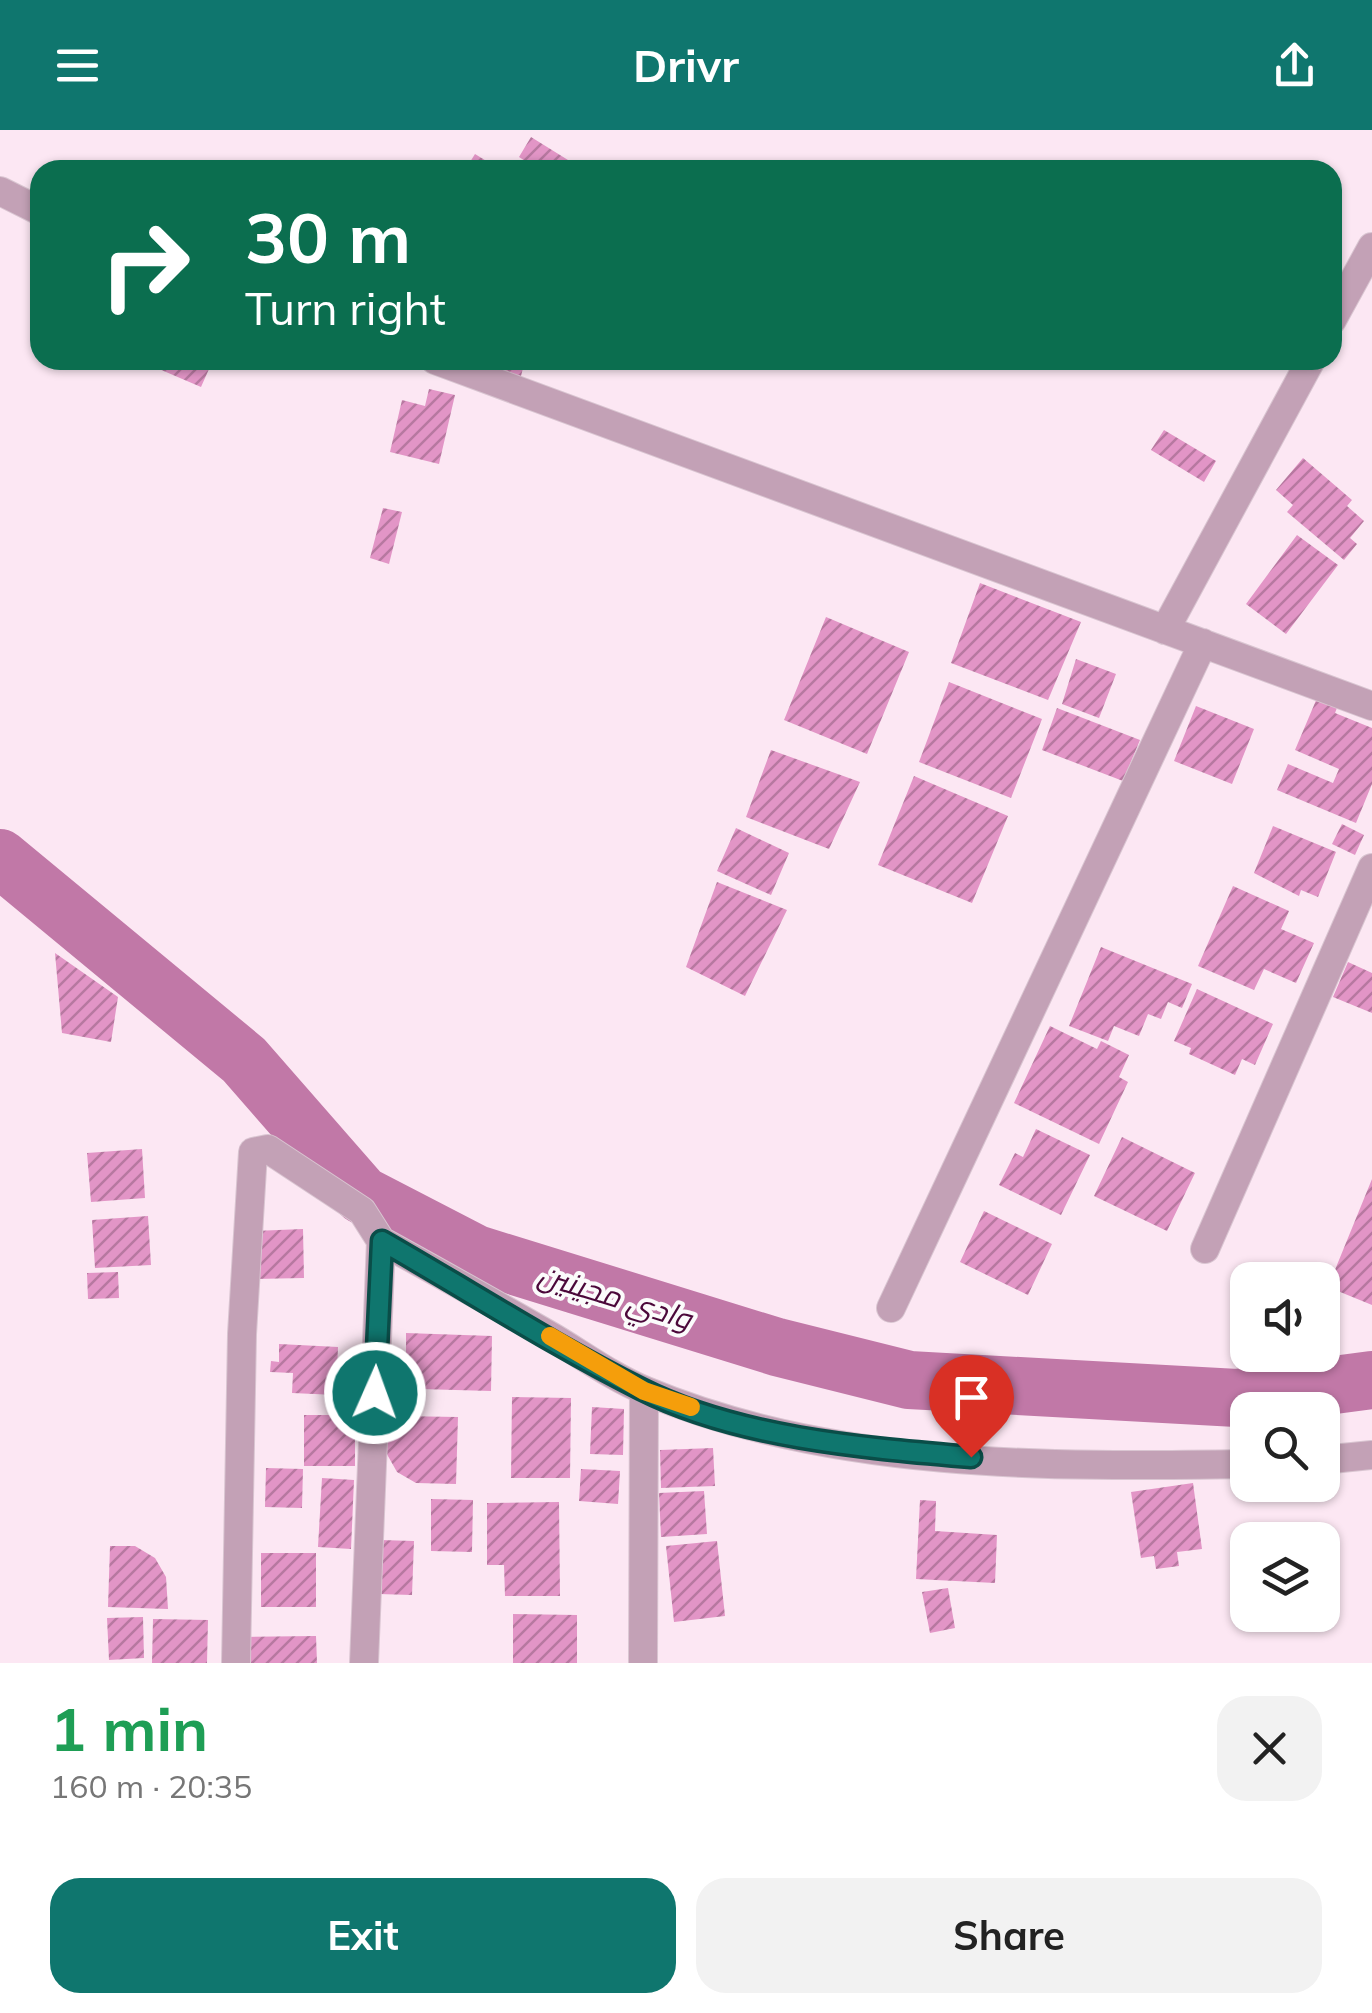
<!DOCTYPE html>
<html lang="en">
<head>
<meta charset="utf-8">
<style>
	body { margin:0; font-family:Mulish,Cairo,sans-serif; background:#f2f2f2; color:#222; height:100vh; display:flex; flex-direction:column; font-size:38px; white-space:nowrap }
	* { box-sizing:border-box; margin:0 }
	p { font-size:32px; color:#767676 }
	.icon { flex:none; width:55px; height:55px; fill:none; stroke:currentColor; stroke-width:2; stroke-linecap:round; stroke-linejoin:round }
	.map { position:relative; height:1533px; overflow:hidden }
	.panel { display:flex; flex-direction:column; background:#fff; flex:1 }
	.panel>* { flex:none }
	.top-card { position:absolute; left:30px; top:30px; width:1312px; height:210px; border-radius:30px; box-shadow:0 2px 8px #0004; background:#0b6e4f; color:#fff; overflow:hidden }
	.tools { position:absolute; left:1230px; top:1132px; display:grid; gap:20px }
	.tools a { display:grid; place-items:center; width:110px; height:110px; border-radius:20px; background:#fff; box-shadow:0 2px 8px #0004; font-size:50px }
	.pin { position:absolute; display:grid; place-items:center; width:85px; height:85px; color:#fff; margin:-102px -42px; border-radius:50% 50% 50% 0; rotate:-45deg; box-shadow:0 0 10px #0007 }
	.pin .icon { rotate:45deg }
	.me { position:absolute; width:110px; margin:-55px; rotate:2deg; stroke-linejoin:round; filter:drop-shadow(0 0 8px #0008) }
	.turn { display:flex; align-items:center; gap:35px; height:210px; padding:0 50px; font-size:45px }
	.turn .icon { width:130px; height:130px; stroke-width:2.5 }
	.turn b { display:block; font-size:70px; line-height:85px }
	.round { display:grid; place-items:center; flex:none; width:105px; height:105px; border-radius:30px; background:#f2f2f2 }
	.head { display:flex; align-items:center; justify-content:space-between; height:170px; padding:0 50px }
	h1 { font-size:60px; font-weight:700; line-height:75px; color:#1e9e55 }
	.action { display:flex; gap:20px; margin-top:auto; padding:20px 50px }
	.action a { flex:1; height:115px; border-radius:30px; background:#0f766e; color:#fff; font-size:40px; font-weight:700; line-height:115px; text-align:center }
	.action a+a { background:#f2f2f2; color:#222 }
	header { display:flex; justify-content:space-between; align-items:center; height:130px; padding:0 50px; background:#0f766e; color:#fff; font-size:45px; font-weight:700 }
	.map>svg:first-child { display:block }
</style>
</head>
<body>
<header><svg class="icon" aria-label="menu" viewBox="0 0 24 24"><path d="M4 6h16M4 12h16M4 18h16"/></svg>Drivr<svg class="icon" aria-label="share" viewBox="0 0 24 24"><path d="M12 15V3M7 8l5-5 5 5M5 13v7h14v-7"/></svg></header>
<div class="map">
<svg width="1372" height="1533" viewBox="0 0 1372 1533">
	<defs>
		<pattern id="building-hatch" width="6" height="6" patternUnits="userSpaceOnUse" patternTransform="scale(2.5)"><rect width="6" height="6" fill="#e295c6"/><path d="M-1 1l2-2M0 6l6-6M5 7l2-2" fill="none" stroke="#b778a0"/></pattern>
	</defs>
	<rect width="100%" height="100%" fill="#fce7f3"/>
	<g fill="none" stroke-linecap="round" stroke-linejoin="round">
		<path stroke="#c178a7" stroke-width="58" d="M0,728l244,202 118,135 114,59 301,93 132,33 328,18 135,-18"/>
	</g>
	<path fill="url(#building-hatch)" d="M531,7l37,23 -6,10h-23l-20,-13z
		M475,24l26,16h-36z
		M138,230h75l-12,27z
		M485,230h40l-4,16 -37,-9z
		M429,259l26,6 -16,69 -49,-12 12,-52 23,6z
		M1164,300l52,31 -12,21 -53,-32z
		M1303,328l49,42 -5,6 17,15 -14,17 7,6 -13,16 -57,-48 6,-7 -17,-15z
		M383,378l19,4 -13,52 -19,-6z
		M1297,405l41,30 -52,69 -40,-30z
		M980,453l101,39 -33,78 -97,-37z
		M826,487l83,35 -42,102 -83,-34z
		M1076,529l40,15 -17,44 -37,-14z
		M949,552l93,37 -31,79 -92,-36z
		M1320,561l20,9 -5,13 37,15v56l-16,39 -79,-33 11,-26 45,19 6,-14 -44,-19z
		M1196,576l58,23 -22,55 -58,-23z
		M1057,578l83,32 -17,41 -81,-31z
		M771,620l89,32 -31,67 -83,-32z
		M914,646l94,40 -36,87 -94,-38z
		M1342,694l22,11 -9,20 -23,-11z
		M1273,696l63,26 -18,45 -17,-7 -2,6 -45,-23z
		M736,698l53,25 -18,42 -54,-24z
		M717,752l70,28 -42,86 -59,-29z
		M1233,756l56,25 -8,18 33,14 -18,40 -32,-14 -10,21 -56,-24z
		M1101,817l91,37 -10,24 -14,-6 -7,17 -13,-5 -9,22 -25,-10 -6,15 -39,-15z
		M55,823l63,44 -7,45 -49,-9z
		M1348,832l24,11v40l-39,-16z
		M1197,859l76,35 -18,41 -13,-6 -7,16 -46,-21 2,-6 -17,-7z
		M1050,896l47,23 4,-8 28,14 -10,22 9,5 -29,62 -85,-41z
		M1036,999l54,26 -29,60 -62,-30 16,-32 8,4z
		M1122,1007l73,36 -28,58 -73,-35z
		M142,1019l3,49 -54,4 -4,-49z
		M1372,1049v126l-44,-18z
		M984,1081l68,33 -24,51 -68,-33z
		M148,1086l3,49 -56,3 -3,-48z
		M303,1099l1,49 -49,1 -1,-48z
		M118,1142l1,26 -31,1 -1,-26z
		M406,1203l86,3 -1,55 -107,-3 1,-31h21z
		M279,1214l59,3 -2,48 -44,-2 1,-20 -23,-1 1,-11 8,1z
		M512,1267l59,1 -1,80h-59z
		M592,1277l32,2 -1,46 -33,-1z
		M304,1285h51v51h-51z
		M398,1286l60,1 -2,67 -40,-1 -19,-11 -13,-23z
		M713,1318l2,38 -54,2 -1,-38z
		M266,1338l37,1 -1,39 -37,-1z
		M581,1339l39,2 -2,33 -39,-3z
		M322,1348l32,2 -3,69 -33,-2z
		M1193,1353l9,66 -25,3 2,14 -23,3 -2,-13 -13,2 -10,-66z
		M704,1361l3,43 -46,3 -2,-44z
		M431,1369l42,1 -1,52 -41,-1z
		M920,1370l16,1 -1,30 62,4 -2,48 -79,-4z
		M559,1372l1,94h-55l-1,-31h-17v-62z
		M380,1410l34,1 -2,54 -34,-1z
		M717,1411l8,75 -51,6 -8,-76z
		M110,1416h25l20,12 11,19 2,32 -60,-2z
		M261,1423h55v54h-55z
		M948,1458l7,40 -25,5 -8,-41z
		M513,1484l64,1v48h-64z
		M143,1487l1,41 -35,2 -2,-42z
		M153,1489l55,1 -1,43h-55z
		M316,1506l1,27h-73v-26z"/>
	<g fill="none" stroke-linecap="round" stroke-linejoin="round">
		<defs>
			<path id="street" d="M0,61l40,20
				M1332,190l40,-73
				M435,230l937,346
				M1165,500l146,-270
				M1205,1119l167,-381
				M891,1178l312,-665
				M1322,1330l50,-5
				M236,1533l6,-329 11,-182 15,-3 94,62 19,30
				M364,1533l17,-422c58,32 116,64 173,97 30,18 60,40 92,53 187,78 403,76 602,73
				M643,1533l1,-272"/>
		</defs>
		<use href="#street" stroke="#d9c5d1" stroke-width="30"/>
		<use href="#street" stroke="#c3a1b6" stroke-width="28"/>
	</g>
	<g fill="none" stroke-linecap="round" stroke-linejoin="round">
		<defs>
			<path id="route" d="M375,1263l7,-152c86,49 171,104 259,148 97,49 224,59 330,68"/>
		</defs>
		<use href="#route" stroke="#0a4d48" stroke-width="25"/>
		<use href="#route" stroke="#0f766e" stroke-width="18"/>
		<path stroke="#f59e0b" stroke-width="18" d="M550,1206l94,55 47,16"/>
	</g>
	<g text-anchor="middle" stroke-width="8" stroke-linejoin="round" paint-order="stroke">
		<g font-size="30" font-style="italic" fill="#4b083a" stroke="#fbfbfb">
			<text transform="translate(615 1167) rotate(17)" y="10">وادي مجينين</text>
		</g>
	</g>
</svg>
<div class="tools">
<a><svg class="icon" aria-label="sound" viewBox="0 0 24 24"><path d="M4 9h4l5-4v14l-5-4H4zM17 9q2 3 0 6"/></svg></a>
<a><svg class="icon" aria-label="search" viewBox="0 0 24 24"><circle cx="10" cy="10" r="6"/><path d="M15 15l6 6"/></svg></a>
<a><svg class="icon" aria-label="layers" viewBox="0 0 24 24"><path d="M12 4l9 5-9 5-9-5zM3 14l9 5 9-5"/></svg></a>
</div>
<div class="pin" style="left:971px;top:1327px;background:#d93025"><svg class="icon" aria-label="arrive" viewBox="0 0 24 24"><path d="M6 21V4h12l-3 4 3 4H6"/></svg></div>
<svg class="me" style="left:375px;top:1263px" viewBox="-20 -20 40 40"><circle r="17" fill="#0f766e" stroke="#fff" stroke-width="3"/><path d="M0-11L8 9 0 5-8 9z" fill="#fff"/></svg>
<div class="top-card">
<div class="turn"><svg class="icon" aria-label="right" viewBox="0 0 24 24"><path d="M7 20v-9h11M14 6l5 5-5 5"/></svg><div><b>30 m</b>Turn right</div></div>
</div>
</div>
<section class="panel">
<div class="head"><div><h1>1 min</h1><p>160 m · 20:35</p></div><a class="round"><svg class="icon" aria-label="close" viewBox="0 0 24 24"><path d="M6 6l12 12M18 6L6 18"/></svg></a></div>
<div class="action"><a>Exit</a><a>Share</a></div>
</section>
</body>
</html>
